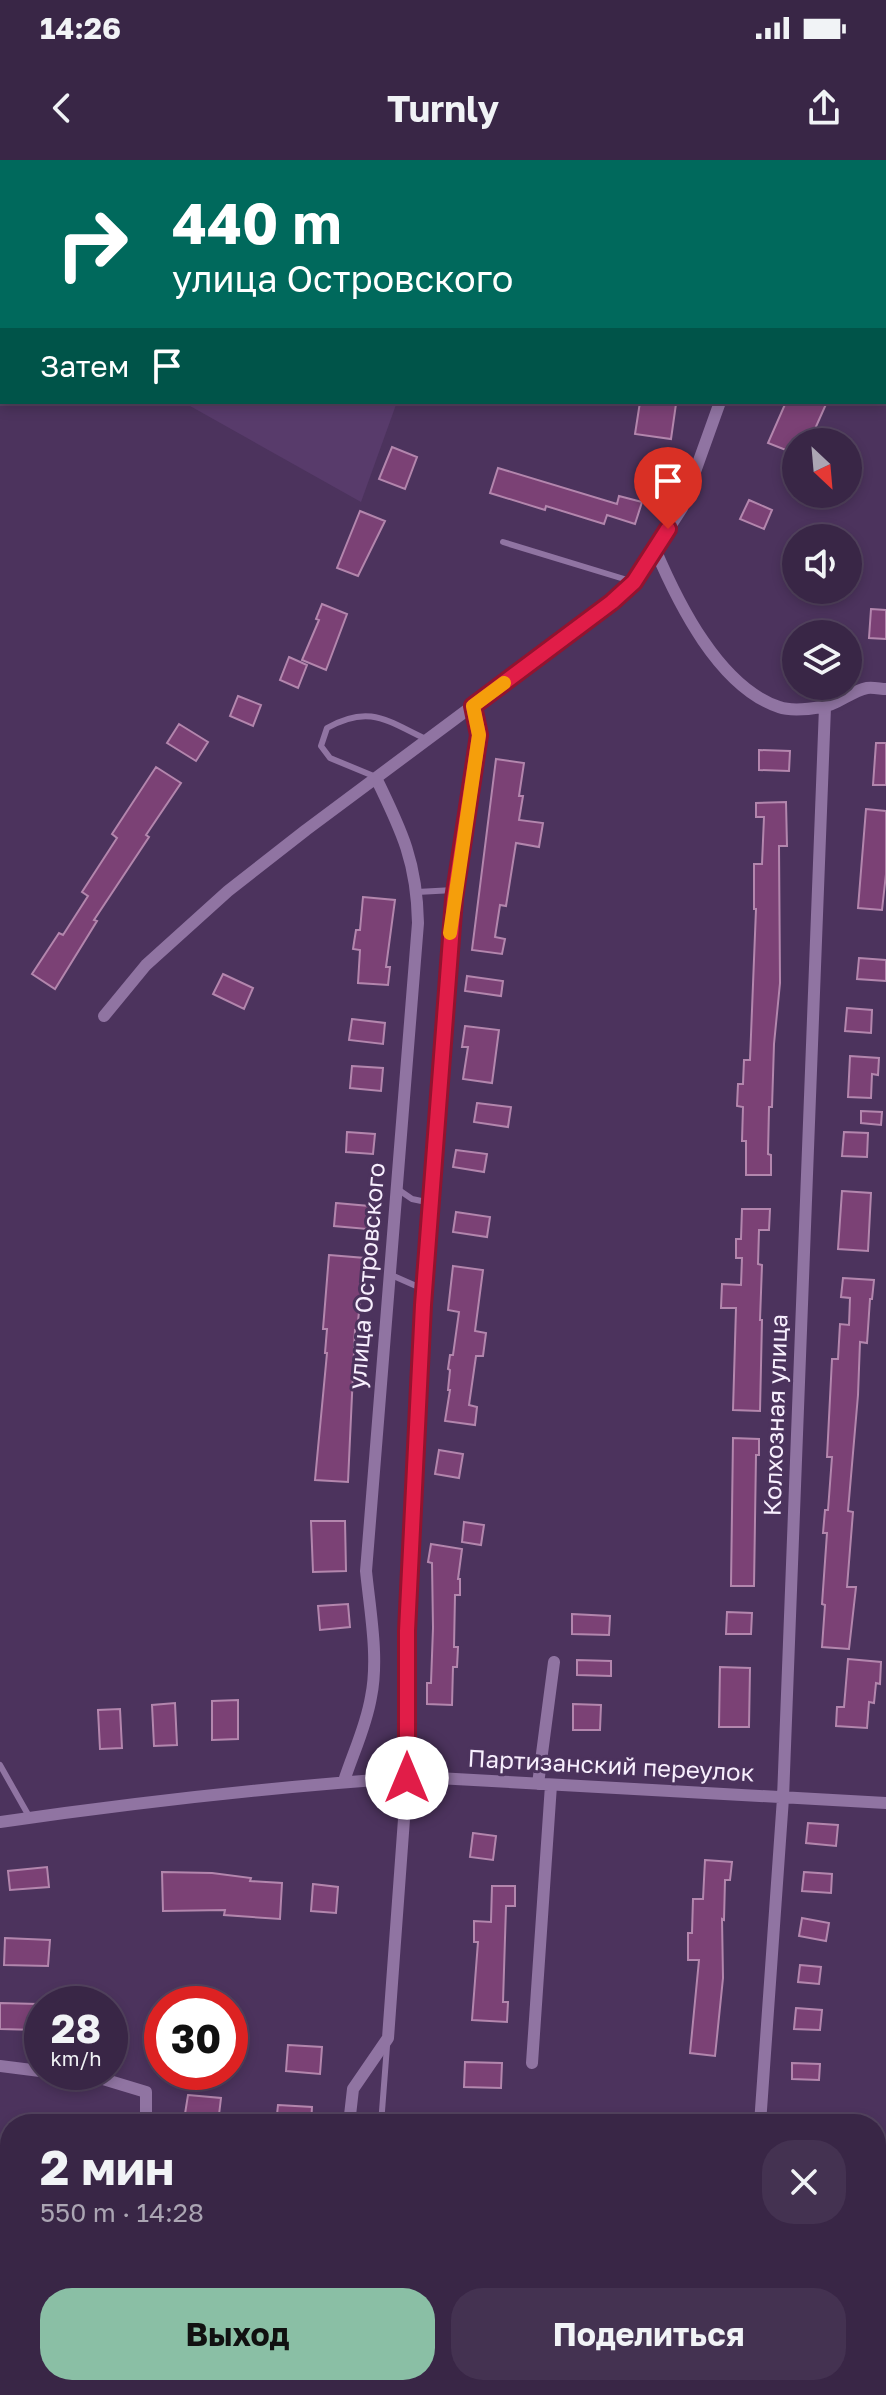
<!DOCTYPE html>
<html lang="ru">
<head>
<meta charset="utf-8">
<style>
	body { margin:0; font-family:"Golos Text",sans-serif; background:#443251; color:#f1f3f6; height:100vh; display:flex; flex-direction:column; font-size:30px; white-space:nowrap }
	* { box-sizing:border-box; margin:0 }
	p { font-size:26px; color:#aba5b3 }
	.icon { flex:none; width:44px; height:44px; fill:none; stroke:currentColor; stroke-width:2; stroke-linecap:round; stroke-linejoin:round }
	.map { position:relative; flex:1; overflow:hidden }
	.sheet { position:absolute; left:0px; top:1954px; width:886px; height:282px; display:flex; flex-direction:column; background:#392646; border-radius:32px 32px 0 0; box-shadow:0 4px 12px #0003,0 0 0 2px #53435f }
	.sheet>* { flex:none }
	.top-card { position:absolute; left:0px; top:0px; width:886px; height:244px; box-shadow:0 4px 12px #0003,0 0 0 2px #53435f; background:#00695c; color:#fff; overflow:hidden }
	.needle { width:52px; rotate:154deg }
	.tools { position:absolute; left:782px; top:268px; display:grid; gap:16px }
	.tools a { display:grid; place-items:center; width:80px; height:80px; border-radius:50%; background:#392646; box-shadow:0 4px 12px #0003,0 0 0 2px #53435f; font-size:40px }
	.speed { position:absolute; left:24px; top:1826px; display:flex; gap:16px; font-size:40px; font-weight:700; text-align:center }
	.speed>* { display:grid; place-content:center; width:104px; height:104px; border-radius:50%; background:#392646; box-shadow:0 4px 12px #0003,0 0 0 2px #53435f; line-height:1 }
	.speed small { font-size:20px; font-weight:400 }
	.speed .limit { border:12px solid #d22; background:#fff; color:#111 }
	.pin { position:absolute; display:grid; place-items:center; width:68px; height:68px; color:#fff; margin:-82px -34px; border-radius:50% 50% 50% 0; rotate:-45deg; box-shadow:0 0 8px #0007 }
	.pin .icon { rotate:45deg }
	.me { position:absolute; width:88px; margin:-44px; rotate:0deg; stroke-linejoin:round; filter:drop-shadow(0 0 6px #0008) }
	.turn { display:flex; align-items:center; gap:28px; height:168px; padding:0 40px; font-size:36px }
	.turn .icon { width:104px; height:104px; stroke-width:2.5 }
	.turn b { display:block; font-size:56px; line-height:68px }
	.then { display:flex; align-items:center; height:76px; padding:0 40px; background:#0003; gap:16px; font-size:30px }
	.round { display:grid; place-items:center; flex:none; width:84px; height:84px; border-radius:32px; background:#443251 }
	.summary { display:flex; align-items:center; justify-content:space-between; height:136px; padding:0 40px }
	h1 { font-size:48px; font-weight:700; line-height:60px }
	.cta { display:flex; gap:16px; margin-top:auto; padding:16px 40px }
	.cta a { flex:1; height:92px; border-radius:32px; background:#8abfa5; color:#111; font-size:32px; font-weight:700; line-height:92px; text-align:center }
	.cta a+a { background:#443251; color:#f1f3f6 }
	.status { display:flex; justify-content:space-between; align-items:center; height:56px; padding:0 40px; background:#392646; direction:ltr }
	.status svg { height:22px; fill:currentColor }
	header { display:flex; justify-content:space-between; align-items:center; height:104px; padding:0 40px; background:#392646; font-size:36px; font-weight:700 }
	.map>svg:first-child { display:block }
</style>
</head>
<body>
<div class="status"><b>14:26</b><svg viewBox="0 0 49 12"><path d="M0 12V9h3v3zM5 12V6h3v6zM10 12V3h3v9zM15 12V0h3v12zM26 1h20v11H26zM47 4h2v5h-2z"/></svg></div>
<header><svg class="icon" aria-label="back" viewBox="0 0 24 24"><path d="M15 5l-7 7 7 7"/></svg>Turnly<svg class="icon" aria-label="share" viewBox="0 0 24 24"><path d="M12 15V3M7 8l5-5 5 5M5 13v7h14v-7"/></svg></header>
<div class="map">
<svg width="886" height="2235" viewBox="0 0 886 2235">
	<rect width="100%" height="100%" fill="#4c335d"/>
	<path fill="#583b6b" d="M183,242h214l-36,100z"/>
	<path fill="#7b4175" stroke="#b386ad" stroke-width="2" d="M640,242l36,2 -5,35 -36,-5z
		M786,242h41l-13,29 26,11h-44v12l-28,-11z
		M392,287l25,10 -12,32 -26,-10z
		M498,308l119,36 2,-8 23,6 -7,22 -28,-9 -3,9 -58,-18 -1,4 -55,-17z
		M749,340l23,10 -8,19 -24,-10z
		M360,351l25,10 -27,55 -21,-8z
		M322,444l25,10 -21,56 -24,-10 17,-40 -3,-1z
		M871,449l15,1v29l-17,-1z
		M289,497l18,8 -9,23 -18,-8z
		M238,536l23,9 -8,21 -23,-10z
		M179,564l29,18 -12,19 -29,-18z
		M876,583h10v42h-13z
		M759,590l31,1 -1,20 -30,-1z
		M496,599l28,4 -5,33h4l-4,24 24,3 -4,24 -23,-4 -10,63 -6,-1 -5,32 10,2 -3,15 -30,-4z
		M156,607l25,16 -35,52 3,2 -55,83 3,1 -42,68 -23,-15 27,-41 4,2 25,-39 -6,-4 35,-54 -5,-4z
		M786,642l1,44h-8l1,137 -6,61 -2,63h-3l-1,47 3,1v20h-25v-34h-4l1,-34 -6,-1 1,-22h5l1,-24h6l6,-151h-2v-45h8l2,-47h-8v-14z
		M866,649l20,2v63l-4,36 -24,-2z
		M363,737l32,3 -9,67h4l-2,18 -30,-2 2,-33 -7,-1 3,-19h4z
		M859,798l27,2v21l-29,-2z
		M223,814l30,14 -9,21 -31,-15z
		M467,816l36,5 -2,15 -36,-5z
		M847,848l25,2 -1,23 -26,-2z
		M352,859l33,4 -2,21 -34,-4z
		M465,866l34,4 -7,53 -29,-4 5,-32h-6z
		M850,896l29,2 -1,17 -6,-1 -1,24 -23,-1z
		M352,906l31,2 -2,23 -31,-3z
		M477,943l34,4 -3,20 -34,-5z
		M861,951l21,1 -1,13 -20,-2z
		M347,972l28,2 -2,20 -27,-2z
		M844,972l24,1 -1,24 -25,-1z
		M456,990l31,4 -3,18 -31,-5z
		M842,1031l29,2 -3,58 -30,-2z
		M336,1043l33,3 -2,23 -33,-3z
		M742,1049h28l-1,21h-10l-1,34 4,1 -2,55h2l-2,91 -27,-1 3,-102h-15l1,-24 19,1 1,-27h-6v-19h5z
		M456,1052l34,5 -3,20 -34,-5z
		M329,1095l36,3 -8,72h-2l-7,152 -33,-2 12,-127h-2l2,-24h-4z
		M453,1106l30,4 -8,61 11,2 -3,23h-7l-7,49 8,2 -2,18 -30,-4 5,-31h-2l2,-20 -2,-1 2,-14h3l6,-43 -11,-2z
		M843,1118l31,2 -2,19h-2l-3,44 -7,-1 -2,53 -10,116 5,1 -6,75h9l-7,62 -27,-2 3,-42 -3,-1 5,-71h-4l2,-23h3l4,-53h-5l5,-98h6l2,-35 9,1 1,-27 -9,-1z
		M733,1278l26,1v16h-3l-2,131h-23z
		M439,1290l24,4 -4,24 -24,-4z
		M311,1361h34l1,50 -33,1z
		M464,1362l20,3 -3,20 -19,-3z
		M431,1384l31,5 -4,30h2v16h-5l-1,52h4l-1,20h-4l-1,38 -25,-1v-21h4l2,-55 -1,-65 -4,-1z
		M348,1444l2,23 -30,3 -2,-24z
		M727,1452l25,1 -1,21h-25z
		M572,1454l38,2 -1,19 -37,-1z
		M848,1499l33,3 -1,22 -4,-1 -2,20 -5,-1 -2,26 -31,-2 1,-19h7z
		M577,1500l34,1v15l-34,-1z
		M720,1507l30,1 -1,59h-30z
		M238,1540v39l-26,1v-39z
		M175,1543l2,42 -23,1 -2,-41z
		M573,1544l28,1 -1,25h-27z
		M120,1549l2,39 -22,1 -2,-39z
		M808,1663l30,2 -2,21 -30,-3z
		M473,1673l23,3 -3,24 -23,-3z
		M705,1700l27,2 -2,18h-5l-1,40 -2,-1 1,59 -8,78 -25,-3 9,-93h-11v-27h4l1,-34h10z
		M47,1707l2,20 -39,3 -2,-19z
		M162,1712l50,1 39,5 -1,3 32,2 -2,36 -56,-4 1,-5 -62,1z
		M804,1712l28,2 -1,19 -29,-2z
		M313,1724l25,3 -2,26 -25,-2z
		M492,1726h23v20h-9l-3,96h5l-1,20 -35,-2 6,-78h-4v-21l17,1z
		M802,1758l27,5 -3,18 -27,-5z
		M5,1778l45,2 -2,26 -44,-1z
		M800,1805l21,2 -2,17 -21,-2z
		M0,1843l38,1 -1,26 -37,-1z
		M796,1848l26,2 -2,20 -26,-1z
		M288,1885l34,2 -2,27 -34,-3z
		M465,1902l37,1 -1,25 -37,-1z
		M792,1903l28,1 -1,16 -27,-1z
		M188,1935l33,3 -3,25 -34,-3z
		M278,1945l34,2 -1,17h-35z"/>
	<g fill="none" stroke-linecap="round" stroke-linejoin="round">
		<path stroke="#9074a2" stroke-width="6" d="M384,2l1,-2
			M884,68l2,2
			M503,382l131,40
			M376,617l-46,-19 -9,-12 6,-18c43,-24 60,-7 101,12
			M417,732l37,-2
			M396,1028l16,11 19,4
			M389,1114l34,15
			M0,1605l30,53
			M381,1964l6,-78"/>
		<path stroke="#9074a2" stroke-width="12" d="M806,2v-2
			M655,389c23,54 64,138 124,158 11,4 31,2 43,0 16,-2 29,-16 45,-19 6,-1 14,1 19,1
			M104,856l42,-51 82,-74 78,-61 306,-228 22,-20 48,-74 38,-106
			M344,1621c9,-28 22,-54 27,-84 8,-39 -1,-86 -5,-126l52,-648c-1,-60 -16,-92 -42,-145
			M538,1624l16,-122
			M0,1662c139,-20 279,-36 419,-45l467,26
			M532,1903l19,-278
			M0,1906l103,13 43,13v32
			M349,1964l4,-35 35,-51 19,-260v-147l17,-341 30,-391 25,-164 -6,-29
			M760,1964l23,-326 42,-1091
			M13,2226l8,4h57l16,-4
			M742,2235v-9"/>
	</g>
	<g fill="none" stroke-linecap="round" stroke-linejoin="round">
		<defs>
			<path id="route" d="M407,1618v-147l16,-326 31,-406 25,-164 -6,-29 139,-104 22,-20 34,-53"/>
		</defs>
		<use href="#route" stroke="#92132f" stroke-width="20"/>
		<use href="#route" stroke="#e11d48" stroke-width="14"/>
		<path stroke="#f59e0b" stroke-width="14" d="M450,773l29,-198 -6,-29 31,-23"/>
	</g>
	<g text-anchor="middle" stroke-width="6" stroke-linejoin="round" paint-order="stroke">
		<g font-size="24" fill="#f7eefd" stroke="#4c335d">
			<text transform="translate(367 1116) rotate(-85)" y="8">улица Островского</text>
			<text transform="translate(776 1255) rotate(-88)" y="8">Колхозная улица</text>
			<text transform="translate(611 1606) rotate(3)" y="8">Партизанский переулок</text>
		</g>
	</g>
</svg>
<div class="tools">
<a><svg class="needle" viewBox="-14 -14 28 28"><path d="M0-13l5 13h-10z" fill="#e53935"/><path d="M0 13l5-13h-10z" fill="#aba5b3"/></svg></a>
<a><svg class="icon" aria-label="sound" viewBox="0 0 24 24"><path d="M4 9h4l5-4v14l-5-4H4zM17 9q2 3 0 6"/></svg></a>
<a><svg class="icon" aria-label="layers" viewBox="0 0 24 24"><path d="M12 4l9 5-9 5-9-5zM3 14l9 5 9-5"/></svg></a>
</div>
<div class="speed"><div>28<small>km/h</small></div><div class="limit">30</div></div>
<div class="pin" style="left:668px;top:369px;background:#d93025"><svg class="icon" aria-label="arrive" viewBox="0 0 24 24"><path d="M6 21V4h12l-3 4 3 4H6"/></svg></div>
<svg class="me" style="left:407px;top:1618px" viewBox="-20 -20 40 40"><circle r="19" fill="#fff"/><path d="M0-13L10 11 0 6-10 11z" fill="#e11d48"/></svg>
<div class="top-card">
<div class="turn"><svg class="icon" aria-label="right" viewBox="0 0 24 24"><path d="M7 20v-9h11M14 6l5 5-5 5"/></svg><div><b>440 m</b>улица Островского</div></div>
<div class="then">Затем<svg class="icon" aria-label="arrive" viewBox="0 0 24 24"><path d="M6 21V4h12l-3 4 3 4H6"/></svg></div>
</div>
<section class="sheet">
<div class="summary"><div><h1>2 мин</h1><p>550 m · 14:28</p></div><a class="round"><svg class="icon" aria-label="close" viewBox="0 0 24 24"><path d="M6 6l12 12M18 6L6 18"/></svg></a></div>
<div class="cta"><a>Выход</a><a>Поделиться</a></div>
</section>
</div>
</body>
</html>
